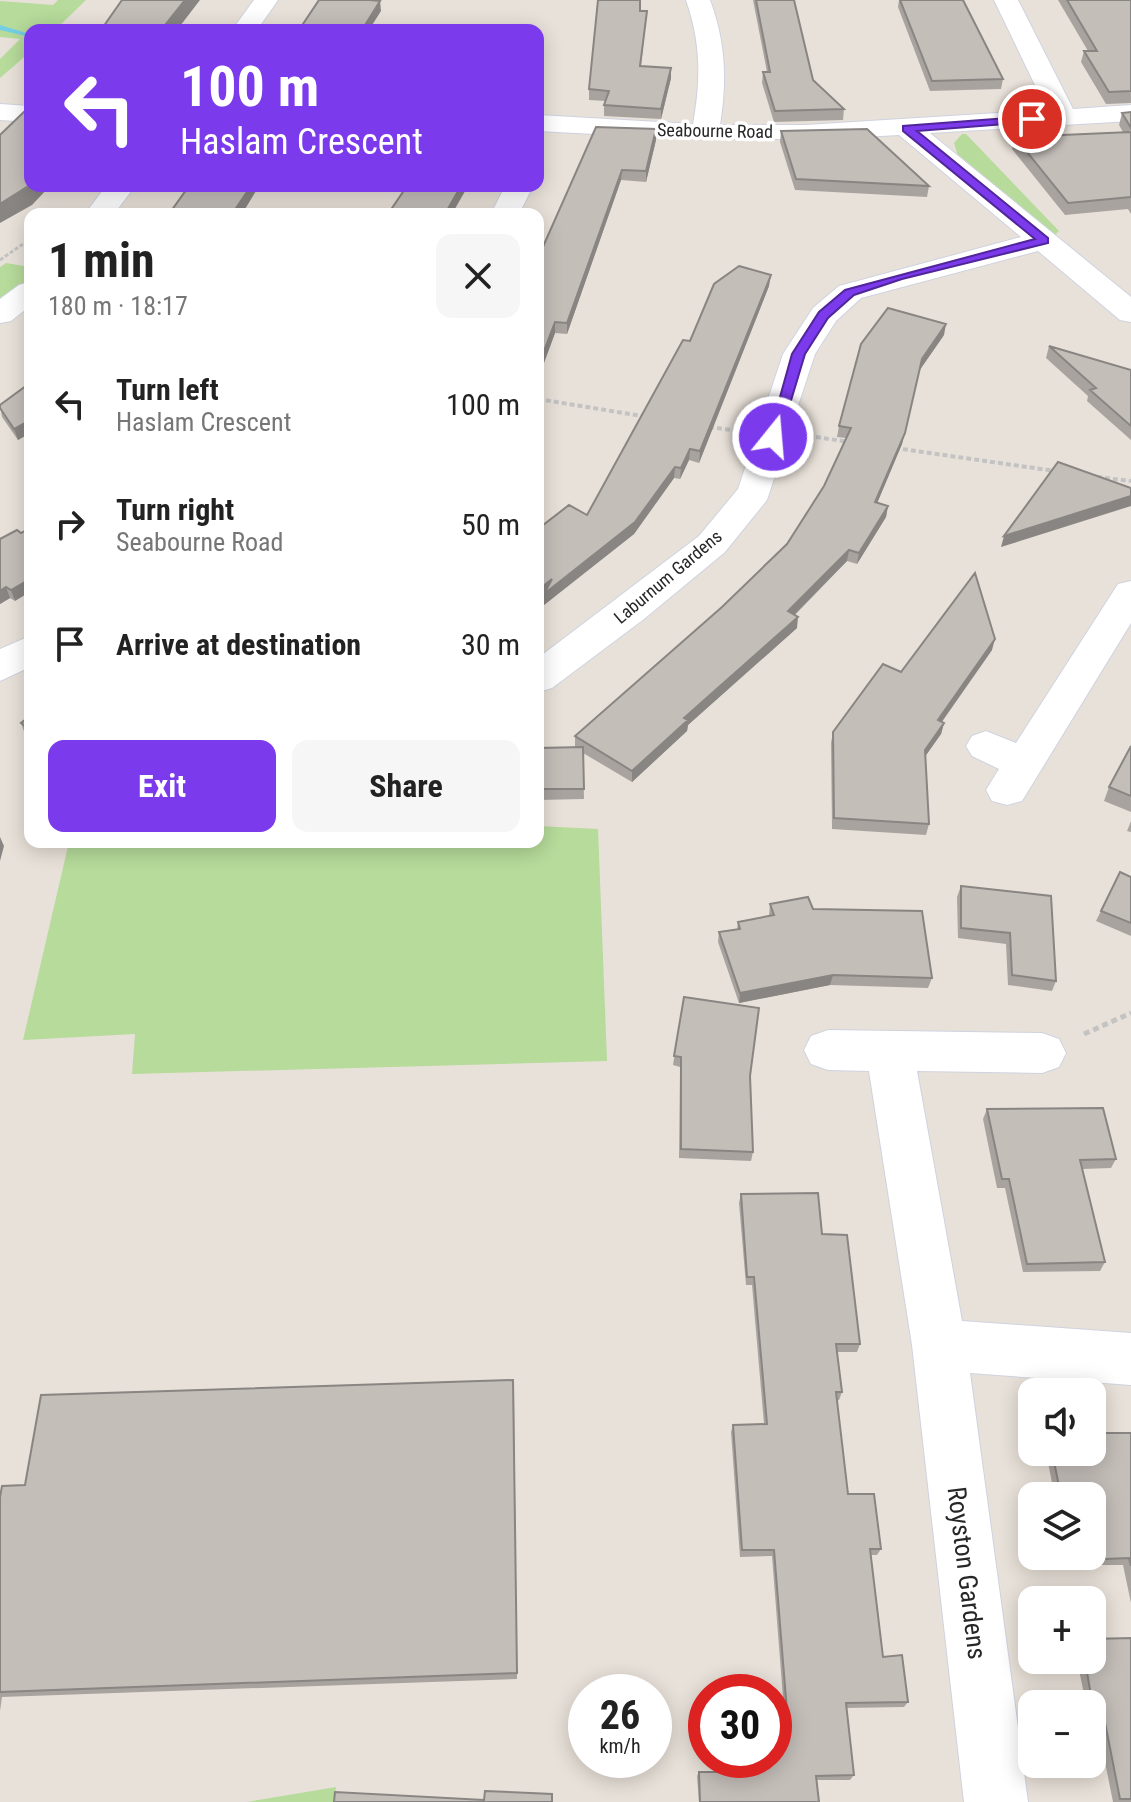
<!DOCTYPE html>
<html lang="en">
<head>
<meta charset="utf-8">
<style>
	body { margin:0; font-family:"Roboto Condensed",sans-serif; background:#f6f6f6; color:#222; height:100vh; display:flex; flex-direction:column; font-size:30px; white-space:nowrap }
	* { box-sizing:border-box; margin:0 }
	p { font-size:26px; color:#767676 }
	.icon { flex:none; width:44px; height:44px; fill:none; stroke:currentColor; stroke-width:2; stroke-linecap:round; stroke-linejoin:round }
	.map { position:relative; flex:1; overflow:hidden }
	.sheet { position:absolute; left:24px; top:208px; width:520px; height:640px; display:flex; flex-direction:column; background:#fff; border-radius:16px; box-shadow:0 4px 20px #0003 }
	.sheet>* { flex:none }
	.guide { position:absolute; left:24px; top:24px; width:520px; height:168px; border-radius:16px; box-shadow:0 4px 20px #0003; background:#7c3aed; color:#fff; overflow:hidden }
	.tools { position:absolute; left:1018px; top:1378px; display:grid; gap:16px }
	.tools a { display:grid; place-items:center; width:88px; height:88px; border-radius:16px; background:#fff; box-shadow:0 4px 20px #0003; font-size:40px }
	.speed { position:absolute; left:568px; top:1674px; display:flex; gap:16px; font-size:40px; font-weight:700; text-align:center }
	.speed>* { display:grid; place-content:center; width:104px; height:104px; border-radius:50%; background:#fff; box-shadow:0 4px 20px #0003; line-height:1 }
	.speed small { font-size:20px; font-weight:400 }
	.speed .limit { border:12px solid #d22; background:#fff; color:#111 }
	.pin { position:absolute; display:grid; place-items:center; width:68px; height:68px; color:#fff; margin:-34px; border:4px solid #fff; border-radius:50%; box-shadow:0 2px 8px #0007 }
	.me { position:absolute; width:88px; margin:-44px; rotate:17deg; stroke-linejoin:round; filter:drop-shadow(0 0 6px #0008) }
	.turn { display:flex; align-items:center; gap:28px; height:168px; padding:0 24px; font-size:36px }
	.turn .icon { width:104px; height:104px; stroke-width:2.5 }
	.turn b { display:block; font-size:56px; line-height:68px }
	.round { display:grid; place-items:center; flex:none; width:84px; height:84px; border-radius:16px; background:#f6f6f6 }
	.headline { display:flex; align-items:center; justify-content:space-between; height:136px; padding:0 24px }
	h1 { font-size:48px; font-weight:700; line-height:60px }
	.primary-button { display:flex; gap:16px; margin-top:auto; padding:16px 24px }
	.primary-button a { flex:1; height:92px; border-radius:16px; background:#7c3aed; color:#fff; font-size:32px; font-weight:700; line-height:92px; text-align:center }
	.primary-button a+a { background:#f6f6f6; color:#222 }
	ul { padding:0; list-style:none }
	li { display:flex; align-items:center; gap:24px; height:120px; padding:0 24px }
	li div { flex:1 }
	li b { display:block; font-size:30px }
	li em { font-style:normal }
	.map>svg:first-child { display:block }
</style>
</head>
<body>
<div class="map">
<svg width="1131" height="1802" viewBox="0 0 1131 1802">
	<rect width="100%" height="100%" fill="#e8e1d9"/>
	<path fill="#b6db9a" d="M58,0h28l-31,30h-25v22l-30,26v-19l20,-20 -20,-2v-36l53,4z
		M962,134h4l93,97 -4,4 -97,-79 -4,-13z
		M6,263l18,3 4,14 -28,23v-36z
		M538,826l60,3 9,232 -475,13 3,-40 -112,6 46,-198h469z
		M336,1787l-2,15h-87z"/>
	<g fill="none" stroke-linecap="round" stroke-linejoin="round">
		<path fill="#74cfe3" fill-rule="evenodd" d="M0,25l30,9v3l-30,-7z"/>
		<defs>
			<path id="street" d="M254,0h24l-21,30h-25z
				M686,0h24c16,43 17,80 10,125h85l242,-15 -53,-110h24l55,109 58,-4v16l-201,12 201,164v25l-11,-2 -82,-69 -177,47 -25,23 -21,33 -48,146 -42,52 -81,67 -92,69 -14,4v-34l161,-122 39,-47 45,-135 30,-46 26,-22 182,-49 -122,-102c-121,8 -240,3 -361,-4v-16l155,9c8,-44 8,-81 -7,-124z
				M0,104l30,2v16l-30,-2z
				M106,186h29l-21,28h-29z
				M505,186h28l-14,28h-28z
				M30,282v24l-19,15 -11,2v-24l19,-14z
				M1131,581v42l-109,178 -15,4 -15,-4 -6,-11 13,-21 -27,-13 -6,-10 6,-10 14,-5 30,12 102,-159z
				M30,636v31l-30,14v-32z
				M828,1030l214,3 17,6 7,14 -7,14 -17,6 -125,-2 45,250 169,12v52l-161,-12 58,429h-64l-52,-457 -43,-274 -41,-1 -17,-6 -7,-14 7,-14z"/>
		</defs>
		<use href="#street" stroke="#cfd3df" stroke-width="2"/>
		<path stroke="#c3c3c3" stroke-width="3" stroke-dasharray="4 2" stroke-linecap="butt" d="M0,260l30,-21"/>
		<path stroke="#c3c3c3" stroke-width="4" stroke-dasharray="5 3" stroke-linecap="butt" d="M538,399l110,18
			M709,427l22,3
			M816,437l33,5
			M895,448l160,23
			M1097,477l34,4"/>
		<path stroke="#c3c3c3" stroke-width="5" stroke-dasharray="6 4" stroke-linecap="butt" d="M1084,1034l47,-21"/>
		<use href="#street" fill="#fff" fill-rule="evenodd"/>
	</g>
	<path fill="#a9a39f" d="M753,0h41l19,80 31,29 -1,11 -69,2 -12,-39 1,-11h4z
		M899,0h64l40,79 -2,10 -71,2 -32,-84z
		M1058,0h73v103l-25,1 -25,-42 3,-11h4z
		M640,11h7l-6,55 30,2v10l-10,41 -57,-3v-11l2,-4 -17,-1v-11z
		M1131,112v102l-3,-5 -63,6 -53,-66 3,-12 108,-5 -4,-7 3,-12z
		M596,127l60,13 -10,42 -25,-2 -54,154 -12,-1 -17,46z
		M781,131l148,55 -2,11 -132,-7 -15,-48z
		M769,286l-70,177 -10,-3 -9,19 -6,-1 -40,56 -90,71v-9l-6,5v-72l49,-14 103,-174z
		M944,335l-25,36 -17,73 -25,59 11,3 -2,11 -29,47 -10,-3 -52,54 2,13 -109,97 -1,6 -55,51 -49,-29 1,46 -46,1v-52l37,-1v-11l147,-129 65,-63 37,-58 22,-48 -9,-1 2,-11z
		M1049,346l82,24v70l-44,-39 1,-5 -42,-38z
		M30,383v50l-12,7 -16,-23 -2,-12z
		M0,539l15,62 -5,-3 -10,6z
		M992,650l-50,72 2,1 -3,11 -16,22 4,68 -3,11 -94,-6 -1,-86 2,-11 68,-60z
		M30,716v21l-5,-3 -4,-11z
		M1131,746v66l-27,-11 5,-14z
		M1131,821v11l-4,-1z
		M1120,872l11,5v59l-35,-15z
		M961,886l90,10 5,85 -4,10 -44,-6 -2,-41 -48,-6 -1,-41z
		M770,904l43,5 119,69 -4,10 -98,-3 -91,18 -21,-61 1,-10 18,-3 1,-7 31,-6z
		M684,997l66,79 3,76 -2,9 -72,-3 1,-91 -7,-2z
		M987,1109l129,50 -5,9 -29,1 23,93 -5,9 -77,1 -18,-84h-8l-14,-69z
		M741,1194l81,40 38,110 -3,8h-20l5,40 -3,8h-2l11,94 33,55 -4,6h-6l12,102 25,45 -4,5 -58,1 8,67 -4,5h-33l2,22h-120l-2,-26 2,-4h28l-1,-12h48l11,-36 -13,-168 -32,1 -9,-125 2,-7 31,-1 -12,-139h-6l-7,-82z
		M514,1388l3,291 -515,18 -2,14v-214l25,-12z
		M1131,1433v170l-8,-38h-24l-7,-35v-34h-7l-1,-3h-30l-8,-41h46z
		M1131,1638v164h-18l-19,-95h-2v-3h-6l-9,-44h15z"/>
	<path fill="#898582" d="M185,0h15l-23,30h-16z
		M380,1l1,10 -12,19h-7z
		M671,68v10l-10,41v-10z
		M656,129v11l-10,42v-11z
		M622,170l-1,10 -54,154v-11z
		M30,186h20l-18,19 -32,18v-19z
		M251,186h8l-17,28h-10z
		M461,186h7l-16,28h-7z
		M771,275l-2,11 -70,177 1,-12z
		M555,322v11l-17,46v-12z
		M946,324l-2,11 -25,36 -17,73 -29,69 2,-11 47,-143z
		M30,420v13l-12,7 -4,-11z
		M690,449l-1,11 -9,19 1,-11z
		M675,467l-1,11 -40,56 -90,71v-9l-6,5v-11z
		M1131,496v10l-130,41 3,-11z
		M888,506l-2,11 -29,47 2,-11z
		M849,550l-2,11 -60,61 1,-11z
		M30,579v13l-15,9 -4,-11z
		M6,587l4,11 -10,6v-13z
		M798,617l-1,11 -109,97 -1,6 -55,51v-11l52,-53z
		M995,639l-3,11 -57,81 3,-11z
		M944,723l-3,11 -19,27 3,-11z
		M0,837l4,9 -4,15z
		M833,975l-3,10 -91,18 1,-10z"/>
	<path fill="#c4beb9" stroke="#898582" stroke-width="2" d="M122,0h63l-24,30h-60z
		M319,0h51l10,1 -18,29h-63z
		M598,0h42v11h7l-7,55 31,2 -10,41 -57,-4 5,-14 -20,-2z
		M756,0h38l19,80 31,29 -69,2 -12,-39h7z
		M900,0h63l40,79 -71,2z
		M1067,0h64v91l-22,1 -25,-41h13z
		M30,106v79l-30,19v-69z
		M1131,112v16l-9,-15z
		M596,127l60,2 -10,42 -24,-1 -55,153 -12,-1 -17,45v-109z
		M867,129l62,57 -133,-7 -15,-48z
		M1131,132v65l-63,6 -53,-66z
		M189,186h62l-19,28h-63z
		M407,186h54l-16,28h-57z
		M739,266l32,9 -71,176 -10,-2 -9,19 -6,-1 -40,55 -91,72 8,-15 -14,11v-61l31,-24 18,10 96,-175 7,1 24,-57z
		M888,308l58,16 -24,35 -17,74 -30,69 13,4 -29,47 -10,-3 -61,61 10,6 -114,101 4,2 -56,51 -57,-35 147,-129 65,-63 37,-58 27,-58 -12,-2 22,-82z
		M1049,346l82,24v56l-41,-36 6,-2z
		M30,383v37l-16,9 -14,-21v-3z
		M1058,462l73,26v8l-127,40z
		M30,528v51l-19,11 -5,-3 -6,4v-52l17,-9 4,3z
		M975,573l20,66 -57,81 6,3 -19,27 4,74 -95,-6 -1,-86 50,-68 18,8z
		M30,716v13l-9,-6z
		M1131,746v50l-22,-9z
		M583,747l1,42h-46v-41z
		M1120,872l11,5v46l-30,-12z
		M961,886l90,10 5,85 -44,-6 -2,-42 -49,-5z
		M808,897l5,12 109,2 10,67 -99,-3 -93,18 -21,-61 21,-3 -2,-7 36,-7 -4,-11z
		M684,997l75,11 -9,68 3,76 -72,-3v-92l-7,-1z
		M1103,1108l13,51 -36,1 25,102 -78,2 -18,-85h-7l-15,-70z
		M818,1193l4,41 25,1 13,109h-24l6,48h-6l12,102h26l7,55h-11l13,108 19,-2 6,47 -62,1 8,72 -38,1 3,26h-119l-1,-30h30l-1,-12h46v-36h14l-14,-174h-32l-9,-125 34,-1 -13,-147h-7l-6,-83z
		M513,1380l4,293 -517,19v-195l2,-11 23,-1 16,-90z
		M1092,1433h39v133l-2,-8 -24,1 -15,-73h-31l-7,-34h40z
		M1131,1638v161h-11l-19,-97h-9l-7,-42h7v-21z
		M485,1791l67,3v8h-218l1,-10 149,8z"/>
	<path fill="#7c3aed" stroke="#51269a" stroke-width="2" d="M1036,116l-4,6 -115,9 131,107v5l-146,36 -48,16 -26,23 -23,36 -25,83 -12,3 24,-86 27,-42 26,-22 190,-51 -132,-108v-5z"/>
	<g text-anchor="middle" stroke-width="7" stroke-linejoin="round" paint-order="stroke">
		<g font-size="18" fill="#272727" stroke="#fff">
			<text transform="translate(715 131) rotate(1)" y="6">Seabourne Road</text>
			<text transform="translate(668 577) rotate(-40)" y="6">Laburnum Gardens</text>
		</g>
		<g font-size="26" fill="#272727" stroke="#fff">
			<text transform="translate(967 1573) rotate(83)" y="9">Royston Gardens</text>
		</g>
	</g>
</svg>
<div class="tools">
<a><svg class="icon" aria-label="sound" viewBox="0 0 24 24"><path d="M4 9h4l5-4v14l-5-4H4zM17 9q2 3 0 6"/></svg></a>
<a><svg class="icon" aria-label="layers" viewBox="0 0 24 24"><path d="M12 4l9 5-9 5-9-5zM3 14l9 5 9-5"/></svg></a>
<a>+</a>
<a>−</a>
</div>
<div class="speed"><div>26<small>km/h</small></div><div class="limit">30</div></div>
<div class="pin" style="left:1032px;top:119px;background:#d93025"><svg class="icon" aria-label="arrive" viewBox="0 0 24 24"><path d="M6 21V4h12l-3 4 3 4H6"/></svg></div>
<svg class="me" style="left:773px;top:437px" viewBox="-20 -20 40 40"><circle r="17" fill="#7c3aed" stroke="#fff" stroke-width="3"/><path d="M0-11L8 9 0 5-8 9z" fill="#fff"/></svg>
<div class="guide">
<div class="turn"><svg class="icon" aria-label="left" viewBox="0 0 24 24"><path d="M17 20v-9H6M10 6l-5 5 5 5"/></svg><div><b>100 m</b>Haslam Crescent</div></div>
</div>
<section class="sheet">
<div class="headline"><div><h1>1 min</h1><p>180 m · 18:17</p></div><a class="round"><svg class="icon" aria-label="close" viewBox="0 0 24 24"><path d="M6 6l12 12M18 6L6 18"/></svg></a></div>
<ul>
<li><svg class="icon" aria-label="left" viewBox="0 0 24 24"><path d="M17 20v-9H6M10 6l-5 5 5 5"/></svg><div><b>Turn left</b><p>Haslam Crescent</p></div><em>100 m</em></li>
<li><svg class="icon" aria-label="right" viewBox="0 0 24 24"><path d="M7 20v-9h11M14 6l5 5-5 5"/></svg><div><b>Turn right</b><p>Seabourne Road</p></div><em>50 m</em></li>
<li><svg class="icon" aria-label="arrive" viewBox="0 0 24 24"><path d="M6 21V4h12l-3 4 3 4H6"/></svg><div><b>Arrive at destination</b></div><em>30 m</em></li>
</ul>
<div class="primary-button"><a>Exit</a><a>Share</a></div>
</section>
</div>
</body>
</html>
